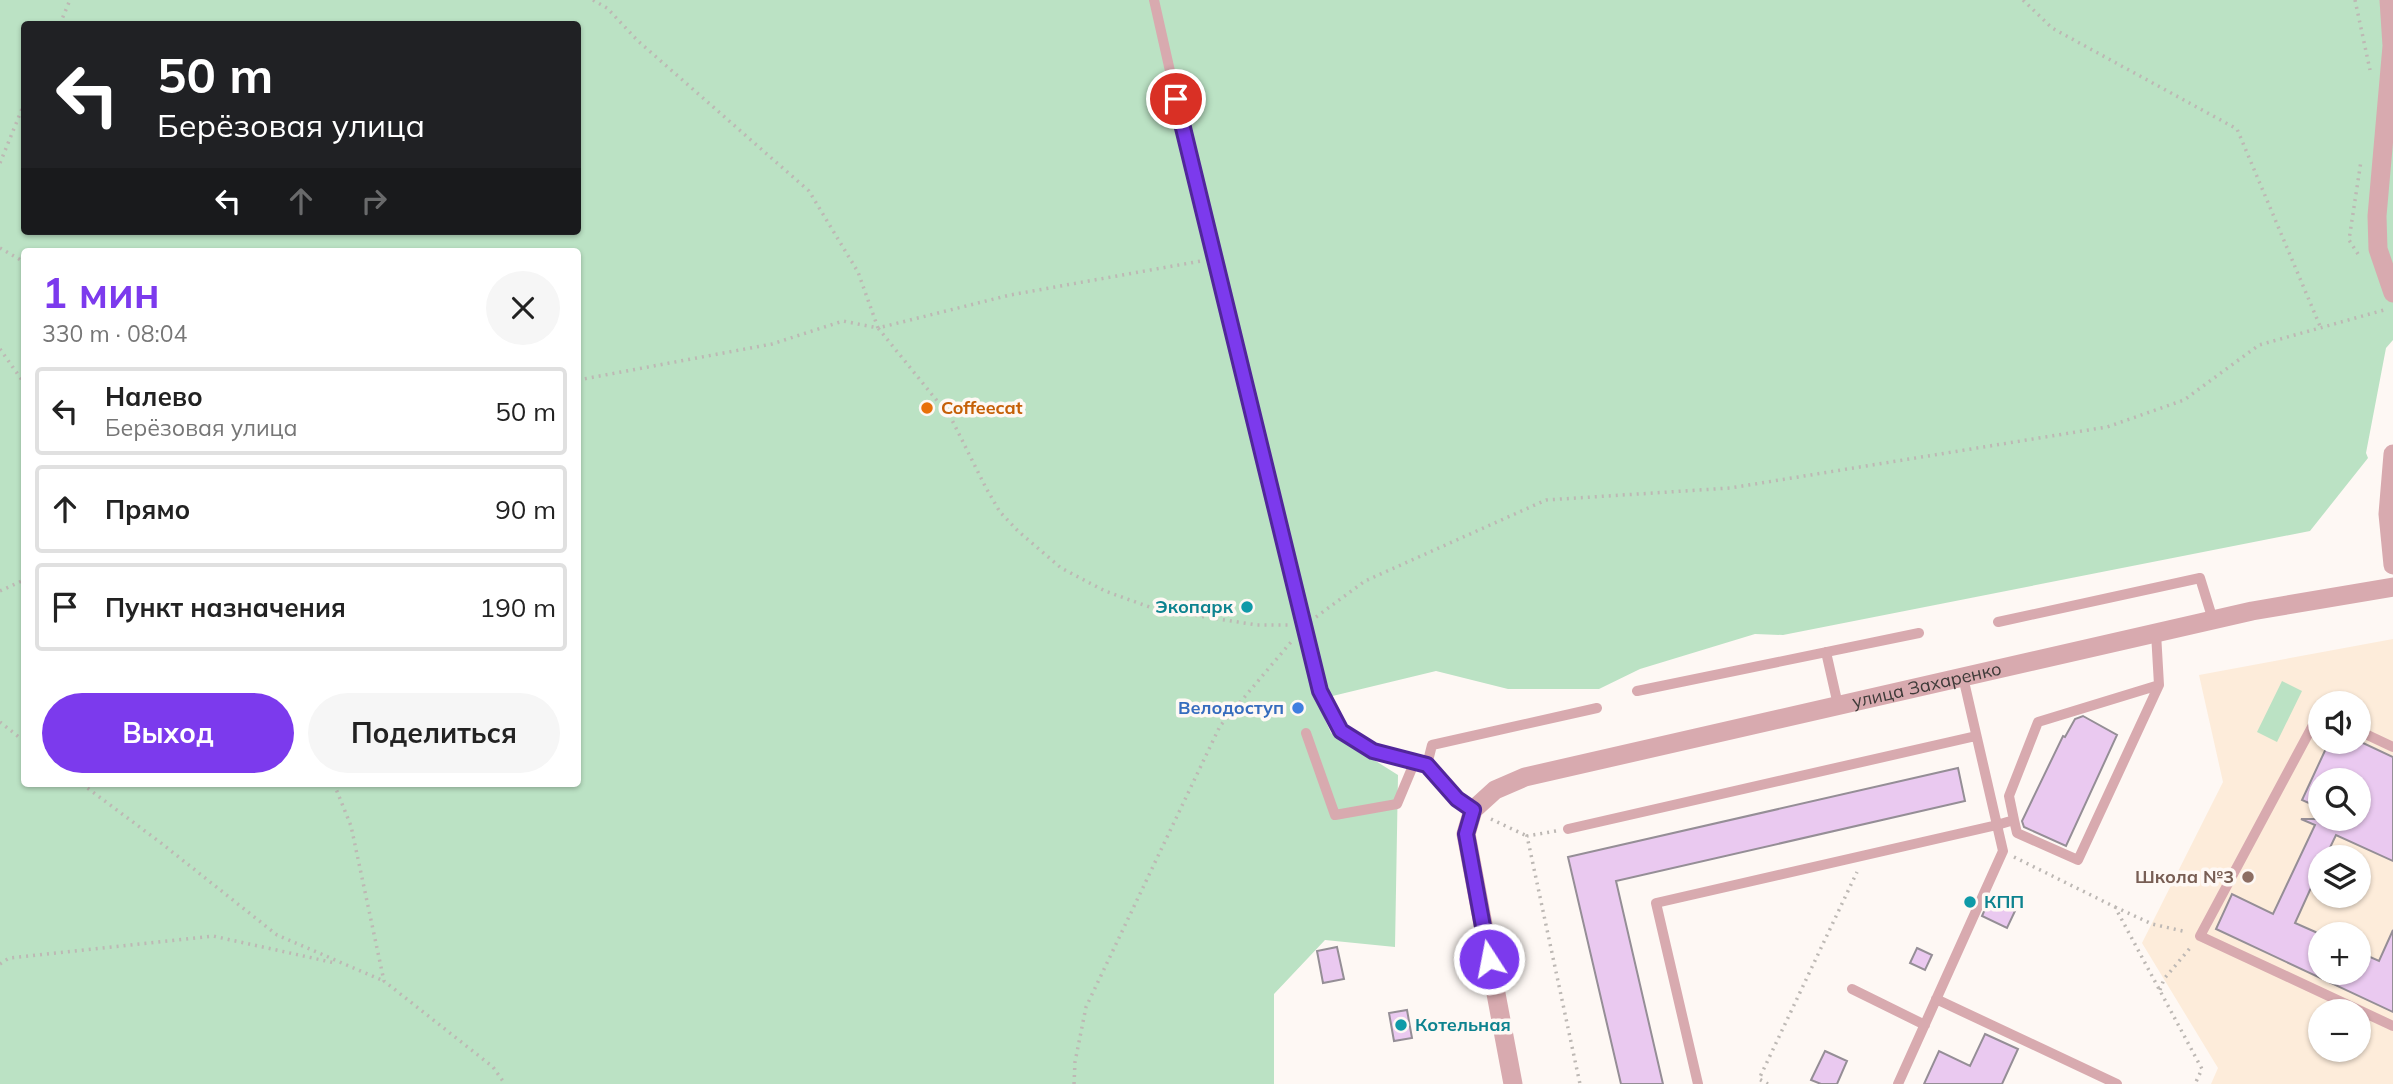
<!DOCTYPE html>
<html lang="ru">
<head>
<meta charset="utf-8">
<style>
	body { margin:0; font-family:Mulish,sans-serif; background:#f6f6f6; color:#222; height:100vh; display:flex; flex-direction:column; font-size:26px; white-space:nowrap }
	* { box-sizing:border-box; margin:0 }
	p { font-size:23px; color:#767676 }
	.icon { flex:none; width:38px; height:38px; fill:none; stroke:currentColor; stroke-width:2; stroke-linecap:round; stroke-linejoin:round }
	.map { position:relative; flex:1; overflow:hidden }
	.drawer { position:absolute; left:21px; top:248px; width:560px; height:539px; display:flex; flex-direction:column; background:#fff; border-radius:7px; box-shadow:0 2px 5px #0004 }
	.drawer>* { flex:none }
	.guide { position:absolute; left:21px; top:21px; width:560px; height:214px; border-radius:7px; box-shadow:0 2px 5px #0004; background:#202124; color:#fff; overflow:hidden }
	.fabs { position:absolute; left:2308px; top:691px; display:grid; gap:14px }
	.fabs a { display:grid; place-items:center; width:63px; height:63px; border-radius:50%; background:#fff; box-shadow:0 2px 5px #0004; font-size:35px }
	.pin { position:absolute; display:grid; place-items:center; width:60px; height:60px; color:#fff; margin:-30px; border:4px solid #fff; border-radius:50%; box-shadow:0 2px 7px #0007 }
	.me { position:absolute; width:77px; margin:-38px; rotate:349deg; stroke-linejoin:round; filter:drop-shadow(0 0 5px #0008) }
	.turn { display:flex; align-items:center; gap:24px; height:147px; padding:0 21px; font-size:32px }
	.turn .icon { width:91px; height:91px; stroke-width:2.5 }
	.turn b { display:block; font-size:49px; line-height:60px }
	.lanes { display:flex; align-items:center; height:66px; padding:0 21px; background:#0003; justify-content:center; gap:35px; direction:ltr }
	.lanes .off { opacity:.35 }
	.round { display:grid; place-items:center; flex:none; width:74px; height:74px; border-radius:37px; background:#f6f6f6 }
	.summary { display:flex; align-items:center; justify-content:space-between; height:119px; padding:0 21px }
	h1 { font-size:42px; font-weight:700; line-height:52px; color:#7c3aed }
	.button { display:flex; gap:14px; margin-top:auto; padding:14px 21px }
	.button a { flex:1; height:80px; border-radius:42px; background:#7c3aed; color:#fff; font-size:28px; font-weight:700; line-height:80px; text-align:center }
	.button a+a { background:#f6f6f6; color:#222 }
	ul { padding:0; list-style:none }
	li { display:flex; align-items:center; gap:21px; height:88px; margin:0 14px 10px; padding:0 7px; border:4px solid #e0e0e0; border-radius:7px }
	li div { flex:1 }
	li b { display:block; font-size:26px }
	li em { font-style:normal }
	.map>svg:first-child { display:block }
</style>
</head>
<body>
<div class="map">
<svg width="2393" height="1084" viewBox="0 0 2393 1084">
	<rect width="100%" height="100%" fill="#fef8f4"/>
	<path fill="#fdecda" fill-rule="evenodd" d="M2393,639v445h-182l7,-16 -76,-125 81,-161 -24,-107zM2320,704h39v38h-39zM2320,780h39v39h-39zM2320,858h39v38h-39zM2320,934h39v39h-39zM2320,1012h39v38h-39z"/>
	<path fill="#bbe2c4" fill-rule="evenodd" d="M0,0h2393v340l-7,8 -20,105 2,5 -58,73 -527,104 -28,-1 -115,35 -41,20h-91l-72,-18 -120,29 15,33 67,42 -3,172 -70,-7 -51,54v90h-1274zM24,24h554v207h-554zM24,252h554v532h-554z
		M2282,681l20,10 -25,51 -20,-10z"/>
	<path fill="#eac9f0" stroke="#958e96" stroke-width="2" d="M2083,716l34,19 -51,111 -42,-19 -2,-6 41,-85 2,1 10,-18z
		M2329,742h32l32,15v104l-57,-26 -11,23h-5v10l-25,55 25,11v39h39v-21l20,9 14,-31v82l-177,-83 16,-35 41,20 42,-89 -14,-6h58v-39h-39v28l-18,-8z
		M1958,768l7,33 -349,80 47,203h-42l-53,-227z
		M1989,900l26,11 -8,17 -25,-12z
		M1337,947l7,32 -21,4 -6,-32z
		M1917,948l15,7 -7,15 -15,-7z
		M1407,1010l5,28 -18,3 -5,-28z
		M1985,1034l33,15 -16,35h-78l15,-33 31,15z
		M1825,1051l22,10 -10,23h-16l-10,-4z"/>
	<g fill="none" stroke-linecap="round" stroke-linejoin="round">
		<path stroke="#bdb8b4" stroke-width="3.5" stroke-dasharray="2 5" stroke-linecap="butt" d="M593,0l14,8 31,33 171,150 49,81 20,56 132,-33 191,-34
			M2023,0l29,28 185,101 83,197
			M2355,0l15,70
			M60,24l10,-24
			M0,163l24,-59
			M0,248l24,14
			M2358,254l-9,-14 12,-79
			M0,349l24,34
			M578,380l194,-36 71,-23 35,7 73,90 35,70 14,24 18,19 43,37 44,23 50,18 102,16h31
			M0,591l24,-11
			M1316,617l49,-36 181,-81 184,-12 377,-61 77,-27 75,-55 125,-35
			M0,722l24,19
			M82,784l79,59 116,92 107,46
			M334,784l17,42 33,155 109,86 12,17
			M1491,819l36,17
			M1556,831l-29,5 53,248
			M2014,857l101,50 87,162 -7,15
			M2115,907l37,17 35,8
			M0,964l9,-6 204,-22 122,27
			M2160,990l4,-11 27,-32
			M1074,1084l1,-22 11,-55 134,-281 71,-84
			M1768,1084l-9,-5 98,-207"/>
		<path stroke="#d8aaaf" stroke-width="10" d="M1154,0l50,222 115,469 22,40 32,20 54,14 30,34 16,11
			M1998,622l202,-44 13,42
			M1826,652l12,53
			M1637,691l282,-58
			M2320,712l-120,224 193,90
			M2359,731l34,16
			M1306,733l29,82 62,-11 18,-43
			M1427,765l5,-20 165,-37
			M2014,820l3,13 61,27 81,-175 -3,-52
			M1568,829l408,-93
			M1852,989l73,36
			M1936,999l181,85
			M1698,1084l-42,-181 341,-78 -34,-148
			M1898,1084l105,-233 -6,-26 17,-5 -5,-24 29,-74 121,-37"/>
		<path stroke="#d8aaaf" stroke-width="19" d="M2389,0l3,46 -15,170 1,33 15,44
			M2393,454l-5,60 5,51"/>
		<path stroke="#d8aaaf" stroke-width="19" id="s1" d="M1513,1084l-47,-250 7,-24 22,-20 30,-13 727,-166 141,-24"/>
	</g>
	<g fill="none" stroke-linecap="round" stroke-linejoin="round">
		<defs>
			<path id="route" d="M1176,99l144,592 21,40 32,20 54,14 30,34 16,11 -7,24 23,125"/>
		</defs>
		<use href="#route" stroke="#51269a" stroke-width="18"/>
		<use href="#route" stroke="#7c3aed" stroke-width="12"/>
	</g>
	<circle fill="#e8710a" stroke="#fef8f4" stroke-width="2.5" cx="927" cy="408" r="7"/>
	<g fill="#0f9aa8" stroke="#fef8f4" stroke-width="2.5">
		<circle cx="1247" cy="607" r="7"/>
		<circle cx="1970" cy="902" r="7"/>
		<circle cx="1401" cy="1025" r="7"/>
	</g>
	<circle fill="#3f7fe0" stroke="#fef8f4" stroke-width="2.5" cx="1298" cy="708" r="7"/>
	<circle fill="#8d6e63" stroke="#fef8f4" stroke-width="2.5" cx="2248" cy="877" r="7"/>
	<g text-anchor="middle" stroke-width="7" stroke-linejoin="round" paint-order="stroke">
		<g font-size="18" font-weight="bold" fill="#c56008" stroke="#fef8f4" text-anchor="start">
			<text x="941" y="414">Coffeecat</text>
		</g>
		<g font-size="18" font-weight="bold" fill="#0d838f" stroke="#fef8f4" text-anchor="start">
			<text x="1233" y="613" text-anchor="end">Экопарк</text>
			<text x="1984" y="908">КПП</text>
			<text x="1415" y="1031">Котельная</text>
		</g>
		<g font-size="18" fill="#3e3a38" stroke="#fef8f4">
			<text dy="6" stroke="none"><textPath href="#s1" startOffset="754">улица Захаренко</textPath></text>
		</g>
		<g font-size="18" font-weight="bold" fill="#366cbe" stroke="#fef8f4" text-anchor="end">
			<text x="1284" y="714">Велодоступ</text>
		</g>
		<g font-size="18" font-weight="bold" fill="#785e54" stroke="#fef8f4" text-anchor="end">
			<text x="2234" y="883">Школа №3</text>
		</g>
	</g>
</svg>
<div class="fabs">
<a><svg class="icon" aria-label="sound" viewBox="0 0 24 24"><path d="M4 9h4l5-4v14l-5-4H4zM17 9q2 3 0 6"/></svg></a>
<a><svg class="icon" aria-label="search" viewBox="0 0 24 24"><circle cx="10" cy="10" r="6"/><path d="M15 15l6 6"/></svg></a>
<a><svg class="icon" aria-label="layers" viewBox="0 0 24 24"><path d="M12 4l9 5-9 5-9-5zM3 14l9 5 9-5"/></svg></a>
<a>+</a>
<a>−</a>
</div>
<div class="pin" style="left:1176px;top:99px;background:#d93025"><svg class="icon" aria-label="arrive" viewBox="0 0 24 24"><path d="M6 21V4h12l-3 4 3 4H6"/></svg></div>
<svg class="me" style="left:1489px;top:959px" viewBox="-20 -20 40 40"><circle r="17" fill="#7c3aed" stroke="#fff" stroke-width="3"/><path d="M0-11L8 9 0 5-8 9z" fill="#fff"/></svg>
<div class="guide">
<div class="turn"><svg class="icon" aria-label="left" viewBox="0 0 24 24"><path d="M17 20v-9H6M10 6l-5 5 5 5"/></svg><div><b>50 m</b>Берёзовая улица</div></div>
<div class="lanes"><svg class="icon" aria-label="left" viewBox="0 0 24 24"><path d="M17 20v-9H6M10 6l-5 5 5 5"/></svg><svg class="icon off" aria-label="ahead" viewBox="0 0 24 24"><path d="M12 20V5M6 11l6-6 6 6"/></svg><svg class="icon off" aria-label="right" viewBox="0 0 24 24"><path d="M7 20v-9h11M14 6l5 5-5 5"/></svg></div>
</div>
<section class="drawer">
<div class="summary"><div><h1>1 мин</h1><p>330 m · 08:04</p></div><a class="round"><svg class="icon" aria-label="close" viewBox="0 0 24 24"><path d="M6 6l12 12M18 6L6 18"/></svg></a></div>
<ul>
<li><svg class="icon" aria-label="left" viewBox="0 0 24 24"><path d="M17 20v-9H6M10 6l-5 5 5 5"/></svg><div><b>Налево</b><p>Берёзовая улица</p></div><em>50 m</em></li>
<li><svg class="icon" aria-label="ahead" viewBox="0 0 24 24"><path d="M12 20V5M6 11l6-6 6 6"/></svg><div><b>Прямо</b></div><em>90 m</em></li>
<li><svg class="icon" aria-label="arrive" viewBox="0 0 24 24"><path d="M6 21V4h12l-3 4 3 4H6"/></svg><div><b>Пункт назначения</b></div><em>190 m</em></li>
</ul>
<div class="button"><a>Выход</a><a>Поделиться</a></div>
</section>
</div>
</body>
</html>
